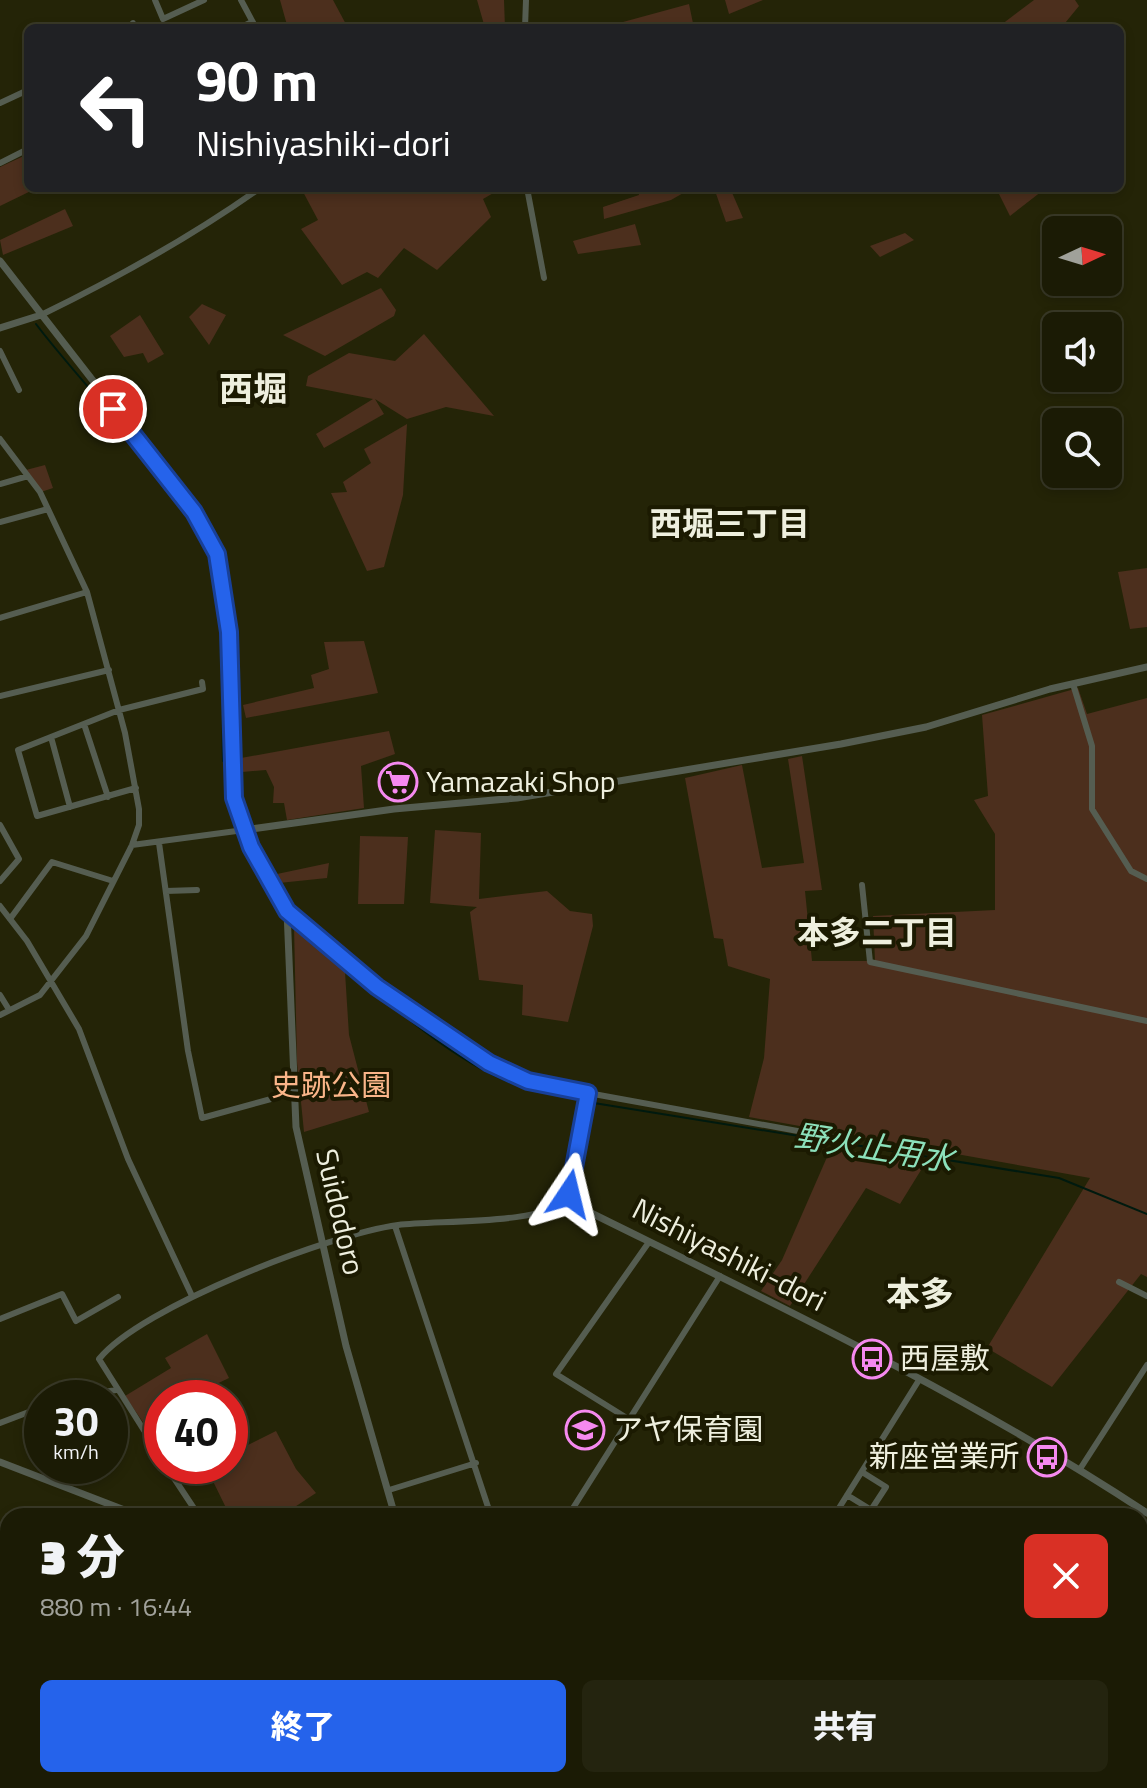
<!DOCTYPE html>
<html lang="ja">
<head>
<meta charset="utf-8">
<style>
	body { margin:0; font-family:"Titillium Web","Noto Sans JP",sans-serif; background:#24240f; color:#f1f3f6; height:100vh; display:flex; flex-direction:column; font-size:30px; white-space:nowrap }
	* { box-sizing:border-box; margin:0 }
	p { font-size:26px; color:#a0a19a }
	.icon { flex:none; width:44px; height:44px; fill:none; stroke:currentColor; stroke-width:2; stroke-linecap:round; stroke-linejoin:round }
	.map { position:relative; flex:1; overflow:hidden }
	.sheet { position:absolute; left:0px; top:1508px; width:1148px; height:280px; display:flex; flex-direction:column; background:#1b1b05; border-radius:24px 24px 0 0; box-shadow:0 4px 12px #0003,0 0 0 2px #393927 }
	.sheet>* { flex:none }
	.hud { position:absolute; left:24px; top:24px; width:1100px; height:168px; border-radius:12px; box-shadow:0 4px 12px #0003,0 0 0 2px #393927; background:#202124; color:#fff; overflow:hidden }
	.needle { width:52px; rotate:86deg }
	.controls { position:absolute; left:1042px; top:216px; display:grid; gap:16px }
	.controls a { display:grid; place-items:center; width:80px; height:80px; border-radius:12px; background:#1b1b05; box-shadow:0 4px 12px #0003,0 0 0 2px #393927; font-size:40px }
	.speed { position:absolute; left:24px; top:1380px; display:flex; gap:16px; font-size:40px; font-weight:700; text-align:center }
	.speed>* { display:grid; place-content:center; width:104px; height:104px; border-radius:50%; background:#1b1b05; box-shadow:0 4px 12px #0003,0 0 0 2px #393927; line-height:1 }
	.speed small { font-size:20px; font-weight:400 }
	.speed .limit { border:12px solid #d22; background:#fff; color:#111 }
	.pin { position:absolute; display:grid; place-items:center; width:68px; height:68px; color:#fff; margin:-34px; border:4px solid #fff; border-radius:50%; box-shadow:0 2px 8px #0007 }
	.me { position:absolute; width:88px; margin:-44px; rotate:10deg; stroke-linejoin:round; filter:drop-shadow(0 0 6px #0008) }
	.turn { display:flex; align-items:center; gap:28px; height:168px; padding:0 40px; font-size:36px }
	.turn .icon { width:104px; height:104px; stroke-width:2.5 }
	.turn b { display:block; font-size:56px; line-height:68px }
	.round { display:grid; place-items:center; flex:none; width:84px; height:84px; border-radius:12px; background:#24240f }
	.overview { display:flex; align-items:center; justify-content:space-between; height:136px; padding:0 40px }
	h1 { font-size:48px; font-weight:800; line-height:60px }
	.primary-button { display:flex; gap:16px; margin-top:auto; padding:16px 40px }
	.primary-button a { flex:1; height:92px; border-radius:12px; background:#2563eb; color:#fff; font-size:32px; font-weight:800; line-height:92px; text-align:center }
	.primary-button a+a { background:#24240f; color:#f1f3f6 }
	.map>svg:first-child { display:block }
</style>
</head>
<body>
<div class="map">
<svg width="1147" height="1788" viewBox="0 0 1147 1788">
	<rect width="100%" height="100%" fill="#242407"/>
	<path fill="#4c2f1d" d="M280,0h53l15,28h-65l4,-3z
		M477,0h27l1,28h-20z
		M725,0h38l-34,14z
		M1034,0h41l4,6 -18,22h-64z
		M689,4l5,24h-93z
		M28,154v34h9l-37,18v-39z
		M301,188h201l-19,11 8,18 -54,53 -33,-22 -26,30 -11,-6 -25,13 -41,-56 17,-9z
		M637,188h55l-21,12 -67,19 -1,-12 36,-12z
		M714,188h16l13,30 -17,4z
		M996,188h50l-36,28z
		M65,209l8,17 -70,29 -3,-15z
		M635,224l6,21 -63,9 -5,-13z
		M905,233l9,7 -34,17 -10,-11z
		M381,288l15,22 -2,6 -69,40 -42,-21z
		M202,304l24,11 -17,30 -20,-28z
		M140,315l24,39 -16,9 -5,-10 -19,4 -14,-21z
		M424,334l70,82 -48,-9 -39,12 -32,-20 9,15 -60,34 -8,-14 57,-35 -67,-13 2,-10 41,-23 46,8z
		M407,424l-4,71 -19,72 -17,4 -36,-78 16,-1 -4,-10 28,-19 -7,-14z
		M45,465l8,23 -12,4 -15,-22z
		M1147,568v59l-17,2 -12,-57z
		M364,641l14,52 -132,25 -3,-13 71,-17 -3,-13 18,-6 -5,-27z
		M1078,688l9,26 60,-16v579l-6,-3 -89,113 -65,-39 103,-170 -341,-61 15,-59 6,-79 -42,-13 -5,-27 -9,-1 -29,-160 57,-13 20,103 42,-5 -16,-104 14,-3 20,134 -17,1 7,70h63l-2,-45 122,-6v-76l-21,-34 14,-4 -6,-81z
		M389,731l6,23 -34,12 3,42 -77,12 -3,-17h-11l1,-16 -8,-17 -24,2 -1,-14z
		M435,830l46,3 -2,66 68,-8 23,20 22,3 1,12 -25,96 -46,-7 1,-30 -44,-5 -9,-68 7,-5 -47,-4z
		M360,836l48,1 -4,67h-46z
		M329,863l-2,15 -48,5 -3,-5 1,-4z
		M294,926l51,46 4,63 20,77 -65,20 -7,-70z
		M831,1148l95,14 -26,42 -34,-16 -76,118 -29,-15 21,-31z
		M207,1334l22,44 -29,14 3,6h-41v40l-6,3 -31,-45 46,-28 -6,-10z
		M276,1431l20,38 20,24 -35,23h-51l-22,-45 9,-5h13v-12z
		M8,1675v105h117l-9,8h-116v-106z
		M186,1780h34l4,8h-53z
		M632,1780h87l-8,8h-86z
		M907,1780h175l-2,8h-181z"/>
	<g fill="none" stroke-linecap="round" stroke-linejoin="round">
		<path stroke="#001a0f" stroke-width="2" d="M36,324c47,63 162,176 179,247 15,61 6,128 8,190
			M320,944c51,44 132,119 195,140 21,8 45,10 67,16
			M594,1103l465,75 88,36"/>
		<path stroke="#555d51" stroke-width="6" d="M155,0l8,19 41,-19
			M241,0l15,28
			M133,23l2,5
			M239,28l13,-6
			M525,28l1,-28
			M0,103l28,-13
			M0,163l28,-14
			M527,188l17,90
			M41,315c76,-37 150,-78 219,-127
			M0,351l19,39
			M0,439l40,53 47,100 38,141 14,76v16l-7,20 -46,91 -46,59 -40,20
			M0,484l28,-8
			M0,522l48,-13
			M0,618l87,-26
			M1073,684l19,62v63l39,62 16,8
			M0,696l109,-26
			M84,724l24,73
			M51,737l19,70
			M136,788l-99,28 -19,-66 101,-40 84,-21 -1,-7
			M0,825l19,34 -19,22
			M159,843l29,208 14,67 91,-25
			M132,845l112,-15
			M862,885l8,77 277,59
			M166,891l31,-1
			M0,906l27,35 52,88 49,130 64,137
			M10,919l42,-57 61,19
			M0,995l8,13
			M588,1093l259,47
			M395,1226l96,290
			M1119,1282l28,14
			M0,1319l62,-25 14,27 42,-24
			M70,1398l46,-8
			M630,1420l-74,-46 93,-132
			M0,1423l42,-16
			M162,1459l-63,-100c42,-52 231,-125 299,-134 43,-5 143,0 173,-26
			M166,1466l33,50
			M1080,1469l67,-104
			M862,1472l24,15 -15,23
			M389,1490l87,-27
			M847,1495l34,21
			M568,1516l152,-240
			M834,1516l85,-136
			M0,1617l8,4
			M0,1674l8,-7
			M368,1780l5,8
			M408,1780l5,8
			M865,1780l14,8
			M384,1788l12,-8
			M622,1788l7,-8"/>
		<path stroke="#555d51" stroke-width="7" d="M0,261l181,233 28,41 8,19 12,78 5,166 17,49 36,64 9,216 50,219 49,170
			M0,328l41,-13
			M244,830l150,-21 123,-11 324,-54 85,-17 124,-38 97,-22
			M287,911l90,76 112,76 39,18 60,12 -19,95 2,11 10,9c192,95 387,187 566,305
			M0,1462l140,54
			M1140,1600l7,-5
			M542,1780l9,8
			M881,1788l13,-8"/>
	</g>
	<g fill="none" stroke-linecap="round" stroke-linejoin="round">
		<defs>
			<path id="route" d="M113,409l81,103 23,42 12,78 5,166 17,49 36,64 90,76 112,76 39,18 60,12 -19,101"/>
		</defs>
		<use href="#route" stroke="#184099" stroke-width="20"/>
		<use href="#route" stroke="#2563eb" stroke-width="14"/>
	</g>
	<defs>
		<symbol id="supermarket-ring" viewBox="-11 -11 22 22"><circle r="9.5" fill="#1b1a01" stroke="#f589ef" stroke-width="1.5"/><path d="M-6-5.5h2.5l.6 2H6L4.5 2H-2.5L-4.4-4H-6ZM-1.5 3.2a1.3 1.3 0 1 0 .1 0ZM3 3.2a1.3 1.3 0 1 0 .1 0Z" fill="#f589ef"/></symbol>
		<symbol id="bus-ring" viewBox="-11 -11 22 22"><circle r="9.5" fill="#1b1a01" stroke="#f589ef" stroke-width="1.5"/><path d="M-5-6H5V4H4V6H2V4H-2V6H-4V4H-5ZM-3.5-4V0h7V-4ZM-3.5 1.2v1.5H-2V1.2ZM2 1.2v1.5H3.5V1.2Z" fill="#f589ef"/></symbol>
		<symbol id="school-ring" viewBox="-11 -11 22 22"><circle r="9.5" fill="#1b1a01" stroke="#f589ef" stroke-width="1.5"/><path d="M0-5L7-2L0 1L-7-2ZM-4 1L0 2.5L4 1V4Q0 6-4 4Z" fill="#f589ef"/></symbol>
	</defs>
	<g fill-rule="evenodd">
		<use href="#supermarket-ring" x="376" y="760" width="44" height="44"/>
		<use href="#bus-ring" x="850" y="1337" width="44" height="44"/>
		<use href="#school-ring" x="563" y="1408" width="44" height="44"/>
		<use href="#bus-ring" x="1025" y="1435" width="44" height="44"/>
	</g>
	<g text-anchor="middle" stroke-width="8" stroke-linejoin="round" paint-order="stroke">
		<g font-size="30" fill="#eeefde" stroke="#1b1a01" text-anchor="start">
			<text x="426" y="792">Yamazaki Shop</text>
			<text x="900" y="1369">西屋敷</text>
			<text x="613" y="1440">アヤ保育園</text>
			<text x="1019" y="1467" text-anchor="end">新座営業所</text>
		</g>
		<g font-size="30" fill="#fab589" stroke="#1b1a01">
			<text x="331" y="1096">史跡公園</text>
		</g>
		<g font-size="30" fill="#eeefde" stroke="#1b1a01">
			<text transform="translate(340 1212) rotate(77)" y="10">Suidodoro</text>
			<text transform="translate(729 1255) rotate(27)" y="10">Nishiyashiki-dori</text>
		</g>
		<g font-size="32" font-weight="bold" fill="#eeefde" stroke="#1b1a01">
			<text x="730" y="535">西堀三丁目</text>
			<text x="877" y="944">本多二丁目</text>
		</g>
		<g font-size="32" font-style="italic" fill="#8ce1bb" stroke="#1b1a01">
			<text transform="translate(874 1148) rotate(9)" y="11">野火止用水</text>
		</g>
		<g font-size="34" font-weight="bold" fill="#eeefde" stroke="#1b1a01">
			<text x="253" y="401">西堀</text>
			<text x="920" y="1306">本多</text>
		</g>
	</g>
</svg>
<div class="controls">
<a><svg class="needle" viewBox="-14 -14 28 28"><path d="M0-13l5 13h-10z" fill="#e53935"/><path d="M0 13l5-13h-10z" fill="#a0a19a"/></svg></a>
<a><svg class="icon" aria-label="sound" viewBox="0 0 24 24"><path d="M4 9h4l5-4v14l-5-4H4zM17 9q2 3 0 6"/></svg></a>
<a><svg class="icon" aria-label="search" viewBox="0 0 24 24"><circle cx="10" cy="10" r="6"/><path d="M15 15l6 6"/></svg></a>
</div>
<div class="speed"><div>30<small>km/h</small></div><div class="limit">40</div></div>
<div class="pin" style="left:113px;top:409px;background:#d93025"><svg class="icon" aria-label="arrive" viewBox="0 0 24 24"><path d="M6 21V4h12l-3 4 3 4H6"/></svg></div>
<svg class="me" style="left:569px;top:1194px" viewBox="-20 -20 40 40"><path d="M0-17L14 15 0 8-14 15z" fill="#2563eb" stroke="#fff" stroke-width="4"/></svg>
<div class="hud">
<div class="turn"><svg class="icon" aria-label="left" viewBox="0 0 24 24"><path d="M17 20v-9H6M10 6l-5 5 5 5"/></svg><div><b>90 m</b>Nishiyashiki-dori</div></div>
</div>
<section class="sheet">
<div class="overview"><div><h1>3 分</h1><p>880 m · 16:44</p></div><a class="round" style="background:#d93025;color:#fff"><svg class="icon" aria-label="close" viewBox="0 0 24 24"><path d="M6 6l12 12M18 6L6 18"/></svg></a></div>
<div class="primary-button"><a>終了</a><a>共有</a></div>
</section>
</div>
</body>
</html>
